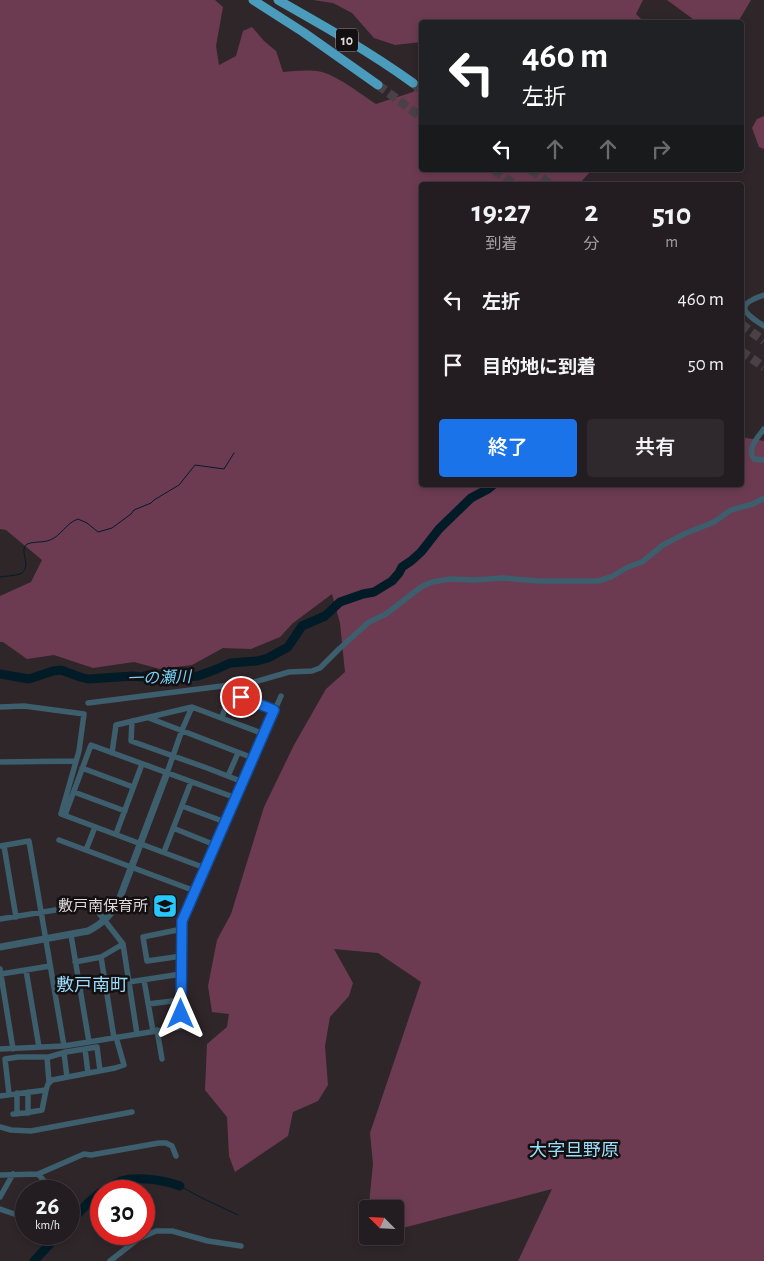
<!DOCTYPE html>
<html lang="ja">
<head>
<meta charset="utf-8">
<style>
	body { margin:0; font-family:"Alegreya Sans","Noto Sans JP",sans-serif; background:#2f292d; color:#f1f3f6; height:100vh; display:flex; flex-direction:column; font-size:19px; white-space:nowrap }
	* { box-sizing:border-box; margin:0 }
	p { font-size:16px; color:#a3a1a5 }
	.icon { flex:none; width:28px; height:28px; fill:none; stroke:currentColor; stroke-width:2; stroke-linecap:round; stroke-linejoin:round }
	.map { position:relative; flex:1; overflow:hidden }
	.panel { position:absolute; left:419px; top:182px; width:325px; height:305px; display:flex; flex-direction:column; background:#231c20; border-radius:5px; box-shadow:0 2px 8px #0003,0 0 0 1px #403a3e }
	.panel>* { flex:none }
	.top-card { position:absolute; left:419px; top:20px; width:325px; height:152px; border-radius:5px; box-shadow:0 2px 8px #0003,0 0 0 1px #403a3e; background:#202124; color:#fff; overflow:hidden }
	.needle { width:32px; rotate:294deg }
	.buttons { position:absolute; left:359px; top:1200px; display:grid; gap:10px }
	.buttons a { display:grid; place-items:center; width:45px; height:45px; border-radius:5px; background:#231c20; box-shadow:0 2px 8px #0003,0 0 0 1px #403a3e; font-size:25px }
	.speed { position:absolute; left:15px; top:1180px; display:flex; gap:10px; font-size:25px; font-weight:700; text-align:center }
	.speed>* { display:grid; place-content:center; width:65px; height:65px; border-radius:50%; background:#231c20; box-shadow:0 2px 8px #0003,0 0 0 1px #403a3e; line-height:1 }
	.speed small { font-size:12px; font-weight:400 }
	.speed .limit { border:8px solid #d22; background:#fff; color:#111 }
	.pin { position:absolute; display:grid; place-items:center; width:42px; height:42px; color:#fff; margin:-21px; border:2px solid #fff; border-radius:50%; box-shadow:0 1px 5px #0007 }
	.me { position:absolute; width:55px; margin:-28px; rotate:0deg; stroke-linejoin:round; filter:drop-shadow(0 0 4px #0008) }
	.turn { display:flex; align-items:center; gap:18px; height:105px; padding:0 20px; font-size:22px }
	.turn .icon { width:65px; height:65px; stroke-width:2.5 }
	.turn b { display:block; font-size:35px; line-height:42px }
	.lanes { display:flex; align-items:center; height:48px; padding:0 20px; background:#0003; justify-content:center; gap:25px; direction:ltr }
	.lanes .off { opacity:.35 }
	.eta { display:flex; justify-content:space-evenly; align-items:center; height:85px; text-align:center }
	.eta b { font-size:30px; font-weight:600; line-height:35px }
	.cta { display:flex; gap:10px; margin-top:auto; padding:10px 20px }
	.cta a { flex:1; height:58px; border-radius:5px; background:#1a73e8; color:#fff; font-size:20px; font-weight:600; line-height:58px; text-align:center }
	.cta a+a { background:#2f292d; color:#f1f3f6 }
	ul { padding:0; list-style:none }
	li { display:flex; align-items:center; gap:15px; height:65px; padding:0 20px }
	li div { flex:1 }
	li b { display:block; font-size:19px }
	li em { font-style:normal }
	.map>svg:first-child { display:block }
</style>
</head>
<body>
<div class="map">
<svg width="764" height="1261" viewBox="0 0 764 1261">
	<rect width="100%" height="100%" fill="#2f262a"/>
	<path fill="#6c3b52" d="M0,0h215l8,7 -7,39 3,19 17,-9 7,-25 9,-4 12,14 12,10 7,21c12,-1 26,-3 39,0 16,4 40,23 54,32l37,-12 8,-9v87h171l-14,15h-157v300h320v-48l23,4v820h-246l34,-72 -157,41v-21h-22l-4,-5 4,-40 -3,-31 51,-151 -43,-29 -44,-4 19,34 -4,13 -19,21 -5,29 3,39 -10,16 -25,11 -5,24 -53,36 -6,-16 -2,-39 -22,-27 2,-46 20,-17 2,-13 -17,-2 -4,-26 9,-46 14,-26 33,-107 30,-62 32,-56 19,-17 -5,-49 -8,-29 -39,29 -13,14 -29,12 -28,-1 -31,17 -32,4 -26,-7 -41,6 -39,-13 -27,4 -24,-17h-3v-46l31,-14 11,-22 -36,-30 -6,-1z
		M313,0h330l-7,14 8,8h-223v20l-26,3 -21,-7 -22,-25 -19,-10z
		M667,0h84l-13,22h-41z
		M764,116v33l-5,-2 -7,-19 5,-9z"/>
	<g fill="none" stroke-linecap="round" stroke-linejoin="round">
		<path stroke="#011c27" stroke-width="1" d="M0,577c6,-1 14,-1 20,-3 13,-7 -1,-22 6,-29 4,-4 18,-2 24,-5 11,-4 16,-17 28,-21l9,4 11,9 14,-4 19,-14 3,-4 17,-7 3,-3 25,-15 16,-20 29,4 10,-16
			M180,1186l20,11 38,18"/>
		<path stroke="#011c27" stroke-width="9" d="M0,674l29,5 24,-8 8,-1 19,7 8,2 45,-3 8,1 7,-2 13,2 7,-1 14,1 16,-1 19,-7 13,-6 27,-2 11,-3 20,-11 14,-21 23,-10 15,-14 23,-8 11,-2 18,-11 7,-8 3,-6 9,-6 10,-9 18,-23 32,-31 17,-9 5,-4
			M103,1191c6,-3 12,-7 18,-10 16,-5 43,-1 59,5
			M69,1223l19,-20 13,-11
			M34,1261l25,-27"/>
		<path stroke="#494145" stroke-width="9" stroke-dasharray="9 4.5" stroke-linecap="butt" d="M413,83l8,7
			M378,85l43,32
			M494,170l21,15
			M531,170l20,15
			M741,324l23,17
			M741,351l23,16"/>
		<path stroke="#3d5e6c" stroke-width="5.5" d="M764,295c-31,10 -20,18 0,31
			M764,429c-6,8 -18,20 -10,30l10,1
			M88,703l166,-21 35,-10 23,-1 8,-3 19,-19 30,-27 17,-8 35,-27 11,-5 18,-3 25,1 28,-2 36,3h59l13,-4 17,-10 14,-5 21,-17 21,-11 30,-12 17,-12 22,-6 11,-6
			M0,707l24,-1 60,8 -5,37 -18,63 144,54
			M222,717l6,-17 13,-3 34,13
			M149,718l104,40
			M132,721l-1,20 76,27 36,14
			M112,753l4,-28 76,-18 72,27
			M0,762l76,-1
			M82,768l51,19
			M167,773l15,-43 10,-23
			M228,776l10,-23
			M74,792l51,19
			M182,806l43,16
			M65,815l26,-70 145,53
			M173,828l42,17
			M116,834l26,-70
			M59,840l136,51
			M0,846l29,-5 35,205
			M4,846l12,71
			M86,850l9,-23
			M164,852l27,-70
			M0,919l92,-15 31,40 14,90
			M71,935l18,107
			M182,956l-35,5 -4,-24 39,-8
			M101,957l13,81
			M75,962l26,-5 22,-13
			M0,969l13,80
			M26,970l13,77
			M1,974l49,-8
			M144,980l9,51
			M129,982l52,-8
			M148,1004l33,-4
			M157,1030l5,29
			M0,1049l64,-3 117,-19 1,-106 99,-225
			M85,1049l3,24
			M64,1053l3,24
			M47,1057l2,25
			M9,1094l-4,-35 13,-2h31l17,-5 31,-5 3,24
			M0,1096l46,-6 2,-6 4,-4 63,-12 9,-3 -8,-28
			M28,1113v-21
			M13,1114l12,-1 17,-3 4,-20
			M17,1114v-21
			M0,1127l11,3 20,1 101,-19
			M38,1174l15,17
			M0,1175l38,-1 46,-20 7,1 68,-12h7l6,3 4,10
			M0,1197l13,-23
			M0,1209l26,9
			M110,1261l28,-22 18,-8h16l36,10 33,5"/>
		<path stroke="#3d5e6c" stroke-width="7" d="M0,947l88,-16c14,-7 24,-16 31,-31l48,-127"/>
		<path stroke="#4a9bbc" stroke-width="9" d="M253,0l50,32 75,53
			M278,0c46,26 92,52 135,83"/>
	</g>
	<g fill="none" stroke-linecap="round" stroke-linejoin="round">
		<defs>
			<path id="route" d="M181,1014l1,-93 92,-211 -33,-13"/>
		</defs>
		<use href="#route" stroke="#114b97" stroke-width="12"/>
		<use href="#route" stroke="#1a73e8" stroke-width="9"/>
	</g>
	<defs>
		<symbol id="school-square" viewBox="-11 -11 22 22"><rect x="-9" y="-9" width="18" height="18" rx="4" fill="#27c8fe" stroke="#141012"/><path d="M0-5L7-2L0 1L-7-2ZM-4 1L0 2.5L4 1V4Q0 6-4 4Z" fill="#111"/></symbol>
	</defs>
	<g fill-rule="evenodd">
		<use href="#school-square" x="151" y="892" width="28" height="28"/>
	</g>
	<g text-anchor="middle" stroke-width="5" stroke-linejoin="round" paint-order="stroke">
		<rect fill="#141012" stroke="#a29d9f" stroke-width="1" x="336" y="28.5" width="22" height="23" rx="4"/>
		<g font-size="14" font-weight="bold" fill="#dfd9db">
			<text x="347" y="45">10</text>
		</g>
		<g font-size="15" fill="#dfd9db" stroke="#141012" text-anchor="end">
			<text x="148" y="911">敷戸南保育所</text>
		</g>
		<g font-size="16" font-style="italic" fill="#74d1f8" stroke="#141012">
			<text transform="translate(159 677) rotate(-2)" y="6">一の瀬川</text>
		</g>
		<g font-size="18" fill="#99ddfb" stroke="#141012">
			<text x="92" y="991">敷戸南町</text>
			<text x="574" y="1156">大字旦野原</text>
		</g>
	</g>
</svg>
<div class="buttons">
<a><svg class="needle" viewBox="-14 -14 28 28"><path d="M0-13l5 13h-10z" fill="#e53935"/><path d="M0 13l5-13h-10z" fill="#a3a1a5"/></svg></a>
</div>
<div class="speed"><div>26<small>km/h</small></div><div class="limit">30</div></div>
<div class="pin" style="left:241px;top:697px;background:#d93025"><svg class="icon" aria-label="arrive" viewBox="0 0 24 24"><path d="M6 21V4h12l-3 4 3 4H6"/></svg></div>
<svg class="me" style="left:181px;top:1014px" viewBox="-20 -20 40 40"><path d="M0-17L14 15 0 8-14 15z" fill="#1a73e8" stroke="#fff" stroke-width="4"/></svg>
<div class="top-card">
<div class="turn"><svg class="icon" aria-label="left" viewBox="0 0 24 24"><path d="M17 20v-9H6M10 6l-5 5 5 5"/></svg><div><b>460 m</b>左折</div></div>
<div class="lanes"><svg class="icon" aria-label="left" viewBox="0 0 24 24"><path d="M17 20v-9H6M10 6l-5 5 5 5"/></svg><svg class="icon off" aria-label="ahead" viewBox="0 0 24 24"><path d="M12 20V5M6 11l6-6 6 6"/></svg><svg class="icon off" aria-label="ahead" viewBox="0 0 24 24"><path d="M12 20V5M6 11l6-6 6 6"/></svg><svg class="icon off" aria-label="right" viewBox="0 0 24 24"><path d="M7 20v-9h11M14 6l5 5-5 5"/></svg></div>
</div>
<section class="panel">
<div class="eta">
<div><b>19:27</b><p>到着</p></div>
<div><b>2</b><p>分</p></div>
<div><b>510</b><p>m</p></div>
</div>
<ul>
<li><svg class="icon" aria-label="left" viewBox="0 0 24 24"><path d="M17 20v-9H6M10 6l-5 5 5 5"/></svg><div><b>左折</b></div><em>460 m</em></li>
<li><svg class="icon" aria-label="arrive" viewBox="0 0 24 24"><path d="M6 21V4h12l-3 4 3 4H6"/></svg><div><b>目的地に到着</b></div><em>50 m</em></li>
</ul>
<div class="cta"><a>終了</a><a>共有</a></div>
</section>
</div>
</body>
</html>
